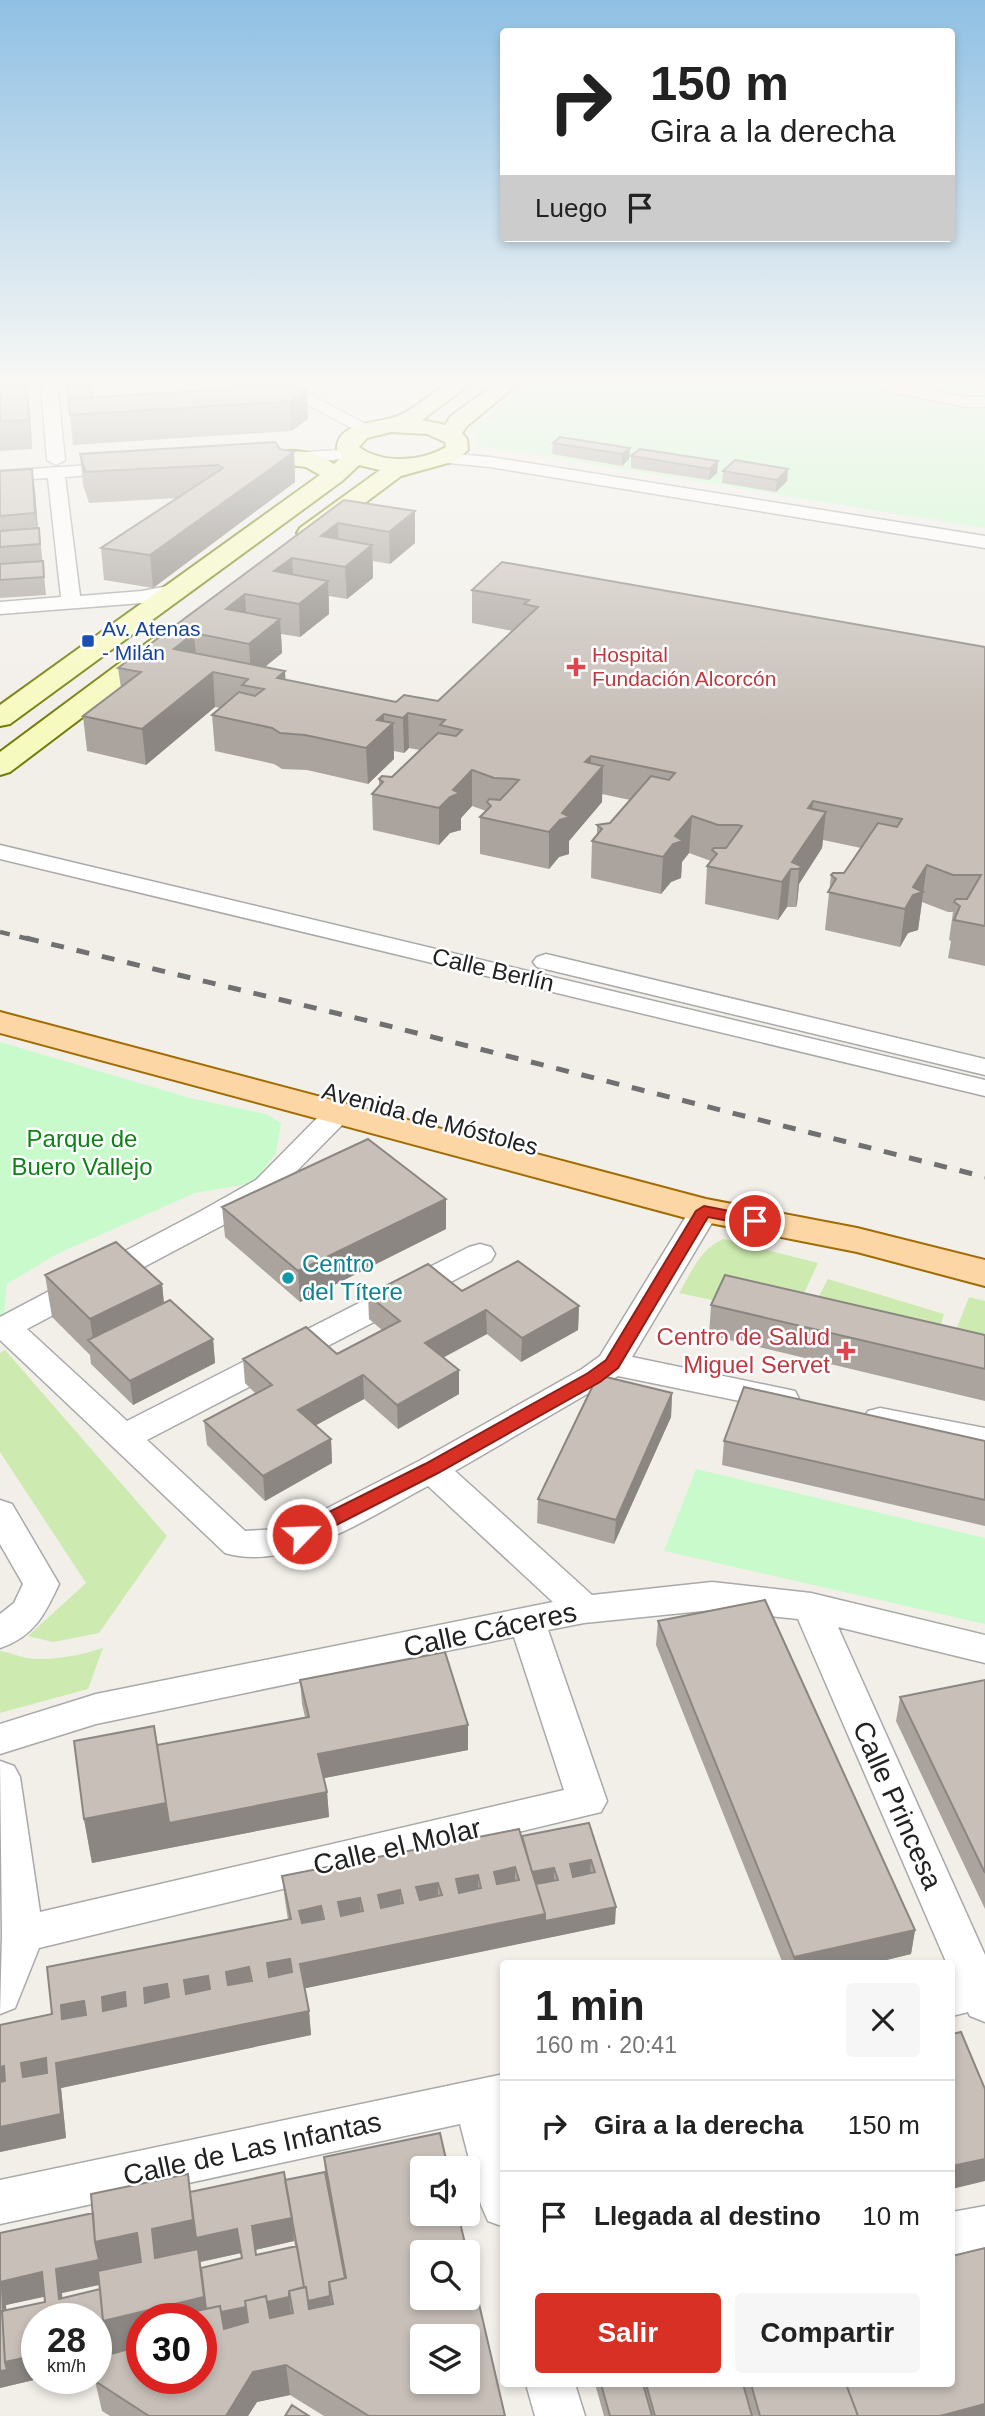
<!DOCTYPE html>
<html lang="es">
<head>
<meta charset="utf-8">
<style>
	body { margin:0; font-family:Helvetica,sans-serif; background:#f6f6f6; color:#222; height:100vh; display:flex; flex-direction:column; font-size:26px; white-space:nowrap }
	* { box-sizing:border-box; margin:0 }
	p { font-size:23px; color:#767676 }
	.icon { flex:none; width:38px; height:38px; fill:none; stroke:currentColor; stroke-width:2; stroke-linecap:round; stroke-linejoin:round }
	.map { position:relative; flex:1; overflow:hidden }
	.drawer { position:absolute; left:500px; top:1960px; width:455px; height:427px; display:flex; flex-direction:column; background:#fff; border-radius:7px; box-shadow:0 4px 10px #0003 }
	.drawer>* { flex:none }
	.banner { position:absolute; left:500px; top:28px; width:455px; height:214px; border-radius:7px; box-shadow:0 4px 10px #0003; background:#fff; color:#222; overflow:hidden }
	.buttons { position:absolute; left:410px; top:2156px; display:grid; gap:14px }
	.buttons a { display:grid; place-items:center; width:70px; height:70px; border-radius:7px; background:#fff; box-shadow:0 4px 10px #0003; font-size:35px }
	.speed { position:absolute; left:21px; top:2303px; display:flex; gap:14px; font-size:35px; font-weight:700; text-align:center }
	.speed>* { display:grid; place-content:center; width:91px; height:91px; border-radius:50%; background:#fff; box-shadow:0 4px 10px #0003; line-height:1 }
	.speed small { font-size:18px; font-weight:400 }
	.speed .limit { border:10px solid #d22; background:#fff; color:#111 }
	.pin { position:absolute; display:grid; place-items:center; width:60px; height:60px; color:#fff; margin:-30px; border:4px solid #fff; border-radius:50%; box-shadow:0 2px 7px #0007 }
	.me { position:absolute; width:77px; margin:-38px; rotate:66deg; stroke-linejoin:round; filter:drop-shadow(0 0 5px #0008) }
	.turn { display:flex; align-items:center; gap:24px; height:147px; padding:0 35px; font-size:32px }
	.turn .icon { width:91px; height:91px; stroke-width:2.5 }
	.turn b { display:block; font-size:49px; line-height:60px }
	.then { display:flex; align-items:center; height:66px; padding:0 35px; background:#0003; gap:14px; font-size:26px }
	.round { display:grid; place-items:center; flex:none; width:74px; height:74px; border-radius:7px; background:#f6f6f6 }
	.summary { display:flex; align-items:center; justify-content:space-between; height:119px; padding:0 35px }
	h1 { font-size:42px; font-weight:600; line-height:52px }
	.button { display:flex; gap:14px; margin-top:auto; padding:14px 35px }
	.button a { flex:1; height:80px; border-radius:7px; background:#d93025; color:#fff; font-size:28px; font-weight:600; line-height:80px; text-align:center }
	.button a+a { background:#f6f6f6; color:#222 }
	ul { padding:0; list-style:none }
	li { display:flex; align-items:center; gap:21px; height:91px; padding:0 35px; border-top:2px solid #e0e0e0 }
	li div { flex:1 }
	li b { display:block; font-size:26px }
	li em { font-style:normal }
	.map>svg:first-child { display:block }
</style>
</head>
<body>
<div class="map">
<svg width="985" height="2416" viewBox="0 0 985 2416">
	<rect width="100%" height="100%" fill="#f2efe9"/>
	<path fill="#cdebb0" d="M724,1239l94,24 -25,54 -114,-24c12,-20 22,-46 45,-54z
		M828,1279l116,35 -10,32 -127,-28z
		M969,1297l16,4v56l-36,-9z
		M5,1350l162,186 -68,97 -46,9 -25,-6 58,-53 -86,-131v-99z
		M103,1648l-15,41 -88,24v-62c9,1 17,5 27,7 26,3 50,-2 76,-10z"/>
	<path fill="#c8facc" d="M527,384h446l12,8v136l-506,-82 -9,-18z
		M0,1042l190,56 76,16 15,9 -5,30 -23,30 -58,10 -138,61 -50,30 -3,29 -4,2z
		M696,1469l289,69v86l-321,-73z"/>
	<g fill="none" stroke-linecap="round" stroke-linejoin="round">
		<defs>
			<path id="street" d="M41,384h16l8,76 -9,5 -9,-5z
				M269,384h21l87,46 -2,4h-12z
				M869,384h32l64,13h20v10h-20l-88,-18z
				M353,449l6,1 3,4 -3,4 -83,6 -9,-5 9,-5z
				M444,453l46,4 495,79v12l-495,-81 -52,-5 -3,-4z
				M122,463l9,5 -3,4 -63,5 15,119 62,-5 31,-6 10,6 -3,4 -38,8 -142,11v-12l61,-5 -13,-119 -48,3v-10z
				M0,845l985,235v16l-985,-237z
				M546,954l439,105v16l-448,-108 -4,-5 4,-5z
				M338,1105l10,2 4,6 -4,6 -72,73 -53,33 -196,104 100,92 342,-174 11,-3 11,3 4,7 -4,7 -344,179 98,91 32,-2 35,-13 107,-55 163,-92 18,-13 93,-151 11,-3 11,3 4,6 -87,146 163,34 4,8 -4,8 -12,3 -165,-34 -163,95 137,124 120,-13 99,11 174,42v28l-147,-36 147,328v67l-15,-6 -2,-4 -16,4v-52h-5l-149,-345 -86,-9 -128,13 -36,7 59,171 -6,11 -562,136 -24,60 -15,6 2,-80 -2,-173 14,5 6,11 20,135 524,-122 -50,-153 -418,87 -96,30v-30l96,-30 457,-92 -125,-116c-56,29 -139,87 -203,67l-225,-213v-23l201,-106 55,-31 72,-73z
				M880,1408l105,20v24l-117,-25 -5,-8 5,-8z
				M0,1500l12,4 47,80c-14,30 -25,53 -59,64v-34l14,-11 9,-19 -23,-40z
				M504,2074v153l-16,-6 -7,-16 -21,-81 -460,100v-44z
				M985,2206v44l-33,8v-46z
				M526,2384h49l10,32h-50z"/>
			<path id="secondary" d="M446,384h24l-48,36 23,5 6,-9 44,-32h23l-51,42 -5,7 5,6 1,11 -13,11 -54,15 -83,62 -9,2 -9,-2 -3,-5 3,-5 80,-58 -21,-5 -17,16 -332,243 -10,2v-21l320,-230 -14,-8 -34,-4 -3,-5 3,-5c20,-5 45,-1 62,11l9,-8 -6,-7c0,-29 45,-25 63,-34 16,-7 31,-21 46,-31zM391,432l36,2 18,8 1,5c-25,15 -64,17 -87,0l8,-9z
				M161,637l9,2 4,6 -4,6 -160,121 -10,3v-23l152,-113z"/>
			<path id="primary" d="M0,1012l706,187 151,29 128,32v26l-128,-34 -167,-33 -690,-186z"/>
		</defs>
		<use href="#street" stroke="#a9a9a9" stroke-width="3"/>
		<use href="#secondary" stroke="#707d05" stroke-width="4"/>
		<use href="#primary" stroke="#a06b00" stroke-width="4"/>
		<use href="#street" fill="#fff" fill-rule="evenodd"/>
		<use href="#secondary" fill="#f7fabf" fill-rule="evenodd"/>
		<use href="#primary" fill="#fcd6a4" fill-rule="evenodd"/>
		<path stroke="#707070" stroke-width="4.5" stroke-dasharray="10 10" stroke-linecap="butt" d="M0,932l33,8"/>
		<path stroke="#707070" stroke-width="5" stroke-dasharray="13 13" stroke-linecap="butt" d="M26,938l359,87 600,152"/>
	</g>
	<path fill="#aba49e" fill-rule="evenodd" d="M0,384h23l7,30 2,35 -32,2z
		M67,384l25,14 134,-8 -13,-6h85v7l10,28 -17,12 -218,14z
		M553,443l77,5 -1,11 -7,7 -70,-12z
		M280,449l14,3 1,30 -142,106 -49,-8 -3,-32 77,-50 -89,5 -6,-18 -3,-31z
		M631,456l87,5 -1,12 -8,7 -78,-12z
		M788,469l-1,12 -11,11 -54,-9 1,-12z
		M0,471l35,20 3,37h1l7,67 -46,3z
		M344,500l71,11v32l-25,21 -17,-3v17l-26,21 -18,-3v18l-29,23 -19,-3 1,19 -17,14 20,4v9l111,22 42,-1 75,-70 -41,-8v-33l513,57v319l-37,-8 3,-17 -2,-1 4,-28h-5l-26,-10 -4,28 -10,3 -8,14 -75,-17 6,-55 13,-2 17,-25 -38,-8 -1,8 -23,36 -2,20 -1,3h-9l-9,13 -73,-16 2,-38 4,-5 -22,-8 -7,9 -1,16 -10,4 -10,12 -70,-16 1,-37 5,-6v-10l13,-2 20,-23 -28,-6v8l-33,39v13l-10,3 -10,12 -69,-15v-37l6,-6 -14,-5 -11,12v12l-11,3 -11,12 -66,-15 -1,-36 7,-8v-7l13,-2 28,-27 -11,-2 -5,5 -10,-2v8l-26,25 -61,-14 -25,-1 -8,-5 -59,-13 -3,-36 9,-7 -6,-1 -69,58 -59,-14 -4,-35 38,-28 -3,-20z
		M222,1207l224,22 -146,73 -75,-65z
		M45,1275l117,9 2,19 49,36 2,24 -82,42 -42,-41 -1,-9 -38,-38z
		M462,1291l117,15 -1,24 -57,32 -34,-28 -44,23 16,37 -61,35 -34,-30 -48,26 15,14 1,24 -67,38 -58,-56 -3,-24 52,-27 -11,-11 -2,-24 94,-5 45,-24 -13,-11 -1,-24z
		M711,1305l274,30v66l-276,-66z
		M672,1393l-1,24 -57,127 -77,-21 1,-24z
		M724,1441h261v85l-263,-61z
		M658,1621l257,309 -4,24 -41,10h-87l-127,-319z
		M300,1680l168,70 -144,28 3,14 2,25 -237,46 -8,-44 73,-74 148,-28 -3,-13z
		M985,1680v229l-89,-188 4,-24z
		M589,1823l26,101 -310,64 4,23 2,24 -250,53 5,50 -66,14v-127l52,-11 236,-94 -3,-20 -3,-24 240,-40z
		M324,2157l181,259h-181l-34,-21 -33,7 -9,14h-138l-8,-5 -7,-30 1,-62 -59,59h5l-42,10v-155l190,-41 95,-12 40,-8zM293,2235l2,11 -39,9 -1,-5 39,-9zM241,2253v5l-40,10 -1,-6zM99,2285l1,4 -38,9v-5zM45,2296v6l-39,9v-7v1z
		M595,2384h357l33,32h-381z"/>
	<path fill="#8b8681" d="M27,385l3,29 2,35 -3,-29z
		M307,390l1,29 -17,12 -1,-30z
		M630,448l-1,11 -7,7v-12z
		M294,452l1,30 -142,106 -3,-33z
		M718,461l-1,12 -8,7 1,-11z
		M32,469l3,22 3,45 -3,-23z
		M788,469l-1,12 -11,11 1,-12z
		M415,511v32l-25,21 -1,-32z
		M338,523l1,32 -18,-19z
		M372,545l1,33 -26,21 -2,-32z
		M292,558l2,32 -20,-19z
		M328,581l1,33 -29,23 -1,-33z
		M245,594l2,33 -21,-18z
		M280,619l2,34 -31,25 -2,-34z
		M194,633l3,34 -23,-18z
		M285,671l2,34 -10,-27z
		M213,672l2,35 -69,58 -4,-36z
		M408,713l1,35 -5,5 -1,-35z
		M384,714v17l9,-8 1,36 -26,25 -2,-36 11,-28z
		M591,756l-1,25 13,-15 -1,36 -33,39v13l-10,3 -10,12v-37l11,-12 25,-58z
		M472,770v36l-11,12v12l-11,3 -11,12v-37l14,-18z
		M813,801l-3,35 16,-24 -4,36 -23,36 -2,20 -1,3 3,-38 -7,-7 16,-54z
		M692,816l-3,37 -7,9 -1,16 -10,4 -10,12 2,-37 12,-21z
		M927,865l-9,65 -10,3 -8,14 5,-38 8,-22z
		M791,869l-4,38 -9,13 4,-38z
		M446,1199v30l-146,73 -2,-31z
		M162,1284l4,42 -72,20 -4,-27z
		M579,1306l-1,24 -57,32 1,-24z
		M486,1310l1,24 -61,33 -1,-24z
		M213,1339l2,24 -82,42 -3,-24z
		M459,1370v24l-61,35 -1,-24z
		M363,1375l1,24 -64,35 -2,-24z
		M672,1393l-1,24 -57,127 2,-24z
		M331,1439l1,24 -67,38 -2,-25z
		M468,1725v25l-148,29 -2,-25z
		M327,1792l2,25 -237,46 -8,-44 82,-16z
		M591,1860l-1,17 -20,4v-17z
		M515,1867v25l-21,4v-24z
		M554,1868v16l-19,4 -5,-16z
		M478,1875v25l-22,4v-25z
		M438,1883v25l-21,4 -1,-25z
		M400,1890l1,25 -22,4 -1,-24z
		M360,1898l1,25 -21,4 -2,-25z
		M321,1906l2,25 -22,4 -2,-24z
		M616,1907l-1,17 -313,65 -2,-25 245,-50z
		M915,1930l-4,24 -41,10h-77l1,-7z
		M290,1959l2,24 -23,5 -2,-25z
		M249,1967l3,25 -23,4 -3,-24z
		M208,1976l3,24 -23,5 -4,-25z
		M167,1984l4,24 -23,5 -4,-25z
		M125,1992l4,25 -26,-6 -1,-14z
		M84,2001l5,24 -27,-6 -1,-14z
		M309,2011l2,24 -250,53 5,50 -66,14v-25l56,-64z
		M46,2058l5,24 -28,-5 -2,-14z
		M4,2066l6,24 -10,3v-26z
		M985,2159v22l-33,8v-23z
		M194,2216l43,13 4,24 -41,9 4,29 42,16 3,23 -48,11v-22h-59v36l-26,6 -20,-20 7,-20 52,-63 -3,-29z
		M292,2218l2,23 -39,9 -3,-24z
		M137,2233l7,42 -82,18 2,26 -5,-20 -3,-30 39,-27z
		M42,2272l6,24 -42,9v-1l4,57 27,-6v23h5l-42,10v-17l5,-9 -5,-80z
		M330,2296l2,16 -24,6 -2,-16z
		M289,2297l3,24 -43,9 -3,-23z
		M286,2365l4,30 -33,7 -9,14h-22l27,-44z
		M985,2404v12h-45z"/>
	<path fill="#c7bfb8" stroke="#8b8681" stroke-width="2" fill-rule="evenodd" d="M0,384h22l-22,2z
		M67,384h24l1,14 -24,1 1,8z
		M27,385l2,35 -29,1v-35z
		M294,385l1,6 12,-1 -17,11 -220,14 -2,-16z
		M560,437l70,11 -8,6 -69,-11z
		M275,442l5,7 14,3 -144,103 -49,-7 122,-80 -5,-3 -133,7 -5,-18z
		M640,449l78,12 -8,8 -79,-13z
		M735,460l53,9 -11,11 -54,-9z
		M32,469l3,44 -35,3v-45z
		M344,500l71,11 -26,21 -51,-9 -17,13 51,9 -27,22 -53,-9 -18,13 54,10 -29,23 -54,-10 -19,15 54,10 -31,25 -55,-11 -20,16 111,22 -8,7 119,24 8,-7 34,6 100,-94 -14,-3 5,-4 -57,-10 30,-28 483,85v279l-31,-6 6,-14 -6,-4 2,-3h11l14,-24h-28l-26,-10 -14,22 10,5 -10,3 -8,14 -77,-17 8,-13 -5,-4 2,-2h11l34,-50 19,4 5,-8 -89,-18 -5,7 18,4 -34,50 9,4 -2,3h-8l-9,13 -75,-16 10,-12 -5,-4 2,-2h12l16,-22 -4,-1h-20l-26,-9 -17,20 8,5 -10,3 -10,13 -71,-16 10,-12 -5,-4 13,-2 41,-47 18,4 6,-7 -84,-17 -6,6 18,4 -41,47 8,4 -10,3 -11,12 -69,-15 11,-11 -4,-4 2,-3 11,1 19,-20 -6,-1 -19,-1 -22,-8 -19,20 7,3 -10,4 -11,11 -67,-14 11,-12 -4,-3 3,-3 10,1 46,-44 18,3 6,-6 -22,-5 5,-5 -37,-7 -5,5 -19,-4 -7,6 16,3 -27,25 -61,-13 -25,-2 -8,-5 -60,-13 27,-23 16,4 9,-7 -22,-4 6,-6 -35,-7 -71,57 -59,-13 58,-44 -23,-4z
		M39,528l1,16 -40,3v-16z
		M43,561l1,16 -44,3v-16z
		M368,1139l78,60 -148,72 -76,-64z
		M116,1242l46,42 -72,35 -45,-44z
		M518,1261l61,45 -57,32 -36,-28 -61,33 34,27 -62,35 -34,-30 -65,35 33,29 -68,37 -59,-55 68,-36 -29,-26 63,-32 31,27 63,-33 -32,-26 60,-31 34,27z
		M725,1275l260,60v34l-274,-64z
		M170,1300l43,39 -83,42 -42,-41z
		M598,1375l74,18 -56,127 -78,-21z
		M744,1387l241,54v59l-261,-59z
		M765,1600l150,330 -121,27 -136,-336z
		M445,1652l23,73 -150,29 9,38 -158,31 -12,-78 152,-28 -9,-37z
		M985,1680v193l-85,-176z
		M154,1726l12,77 -82,16 -10,-78z
		M589,1823l27,84 -71,14v-7l-9,-30 22,-4 -4,-12 -22,4 -10,-36zM591,1860l4,12 -22,5 -3,-13z
		M519,1829l26,85 -245,50 9,47 -253,52 5,51 -61,13v-45l5,-1 -1,-15 -4,1v-42l52,-11 -5,-47 244,-48 -9,-43zM515,1867l4,13 -22,4 -3,-12zM478,1875l3,13 -22,5 -3,-14zM438,1883l4,12 -22,5 -4,-13zM400,1890l3,13 -22,5 -3,-13zM360,1898l3,13 -22,5 -3,-14zM321,1906l3,13 -22,4 -3,-12zM290,1959l2,13 -23,5 -2,-14zM249,1967l3,14 -24,4 -2,-13zM208,1976l2,13 -24,5 -2,-14zM167,1984l2,13 -24,6 -1,-15zM125,1992l1,14 -23,5 -1,-14zM84,2001l2,14 -24,4 -1,-14zM46,2058l1,15 -24,4 -2,-14z
		M961,2032l24,57v70l-33,7v-132z
		M440,2133l8,35h-26v46h36l9,38h-45v46h45v-46l38,164h-136l-83,-51 -33,7 -27,44h-77l-54,-35v-3h1v-44l14,-3 1,23 22,-6 -1,-22 10,-2v54h59v-59h-15l-1,-5 20,-5 15,-3 4,23 24,-7 -3,-21 21,-5 4,22 23,-5 -4,-22 17,-4 3,22 24,-5 -4,-22 17,-4 -22,-121zM422,2336h45v46h-45z
		M284,2172l8,46 -40,8 4,29 41,-9 7,41 -15,4v6l-22,5 -1,-6 -21,5 1,6 -25,5 -1,-6 -14,3 -5,-41 41,-10 -5,-29 -41,9 -6,-46z
		M325,2172l20,106 -16,4 1,14 -22,5 -2,-14h-2l-19,-107z
		M188,2174l5,46 -41,9 3,29 43,-9 6,48 -101,24 -5,-50 43,-9 -4,-29 -42,9 -4,-48z
		M93,2213l2,29 4,18 -43,9 3,30 41,-10 3,32 2,11 -9,2v-15h-59v36l-32,7 -3,-51 43,-9 -3,-30 -42,10v-49z
		M985,2248v156l-45,12h-82l-12,-32h106v-128z
		M0,2281l2,7 1,23h-1l3,51 2,8 -7,1z
		M601,2384h42l9,32h-42z
		M646,2384h97l9,32h-97z
		M751,2384h95l12,32h-98z
		M292,2405l17,11h-24z"/>
	<linearGradient id="sky" x2="0" y2="1"><stop stop-color="#8fc0e4"/><stop offset="0.53" stop-color="#f9f8f5"/><stop offset="1" stop-color="#f9f8f5" stop-opacity="0"/></linearGradient>
	<rect width="985" height="722" fill="url(#sky)"/>
	<path fill="#d93025" stroke="#8d1f18" stroke-width="2" d="M704,1206l51,10 8,5 -8,5 -47,-9 -90,151 -18,14 -162,91 -129,66h-14l-3,-5 3,-5 130,-65 163,-91 18,-13 90,-149z"/>
	<rect fill="#1a4fb4" stroke="#fff" stroke-width="2.5" x="81" y="634" width="14" height="14" rx="3.5"/>
	<g fill="#e0444e" stroke="#fff" stroke-width="2.5">
		<path d="M572.5 656.5h7v7h7v7h-7v7h-7v-7h-7v-7h7z"/>
		<path d="M842.5 1340.5h7v7h7v7h-7v7h-7v-7h-7v-7h7z"/>
	</g>
	<circle fill="#0f9aa8" stroke="#fff" stroke-width="2.5" cx="288" cy="1278" r="7"/>
	<g text-anchor="middle" stroke-width="5" stroke-linejoin="round" paint-order="stroke">
		<g font-size="21" fill="#164399" stroke="#fff" text-anchor="start">
			<text x="102" y="636">Av. Atenas<tspan x="102" dy="24">- Milán</tspan></text>
		</g>
		<g font-size="21" fill="#be3a42" stroke="#fff" text-anchor="start">
			<text x="592" y="662">Hospital<tspan x="592" dy="24">Fundación Alcorcón</tspan></text>
		</g>
		<g font-size="24" fill="#222" stroke="#fff">
			<text transform="translate(493 970) rotate(13)" y="8">Calle Berlín</text>
			<text transform="translate(430 1119) rotate(15)" y="8">Avenida de Móstoles</text>
		</g>
		<g font-size="24" fill="#0c8416" stroke="#fff">
			<text x="82" y="1147">Parque de<tspan x="82" dy="28">Buero Vallejo</tspan></text>
		</g>
		<g font-size="24" fill="#0d838f" stroke="#fff" text-anchor="start">
			<text x="302" y="1272">Centro<tspan x="302" dy="28">del Títere</tspan></text>
		</g>
		<g font-size="24" fill="#be3a42" stroke="#fff" text-anchor="end">
			<text x="830" y="1345">Centro de Salud<tspan x="830" dy="28">Miguel Servet</tspan></text>
		</g>
		<g font-size="28" fill="#222" stroke="#fff">
			<text transform="translate(490 1629) rotate(-12)" y="10">Calle Cáceres</text>
			<text transform="translate(898 1805) rotate(66)" y="10">Calle Princesa</text>
			<text transform="translate(397 1846) rotate(-13)" y="10">Calle el Molar</text>
			<text transform="translate(252 2148) rotate(-12)" y="10">Calle de Las Infantas</text>
		</g>
	</g>
</svg>
<div class="buttons">
<a><svg class="icon" aria-label="sound" viewBox="0 0 24 24"><path d="M4 9h4l5-4v14l-5-4H4zM17 9q2 3 0 6"/></svg></a>
<a><svg class="icon" aria-label="search" viewBox="0 0 24 24"><circle cx="10" cy="10" r="6"/><path d="M15 15l6 6"/></svg></a>
<a><svg class="icon" aria-label="layers" viewBox="0 0 24 24"><path d="M12 4l9 5-9 5-9-5zM3 14l9 5 9-5"/></svg></a>
</div>
<div class="speed"><div>28<small>km/h</small></div><div class="limit">30</div></div>
<div class="pin" style="left:755px;top:1221px;background:#d93025"><svg class="icon" aria-label="arrive" viewBox="0 0 24 24"><path d="M6 21V4h12l-3 4 3 4H6"/></svg></div>
<svg class="me" style="left:302px;top:1534px" viewBox="-20 -20 40 40"><circle r="17" fill="#d93025" stroke="#fff" stroke-width="3"/><path d="M0-11L8 9 0 5-8 9z" fill="#fff"/></svg>
<div class="banner">
<div class="turn"><svg class="icon" aria-label="right" viewBox="0 0 24 24"><path d="M7 20v-9h11M14 6l5 5-5 5"/></svg><div><b>150 m</b>Gira a la derecha</div></div>
<div class="then">Luego<svg class="icon" aria-label="arrive" viewBox="0 0 24 24"><path d="M6 21V4h12l-3 4 3 4H6"/></svg></div>
</div>
<section class="drawer">
<div class="summary"><div><h1>1 min</h1><p>160 m · 20:41</p></div><a class="round"><svg class="icon" aria-label="close" viewBox="0 0 24 24"><path d="M6 6l12 12M18 6L6 18"/></svg></a></div>
<ul>
<li><svg class="icon" aria-label="right" viewBox="0 0 24 24"><path d="M7 20v-9h11M14 6l5 5-5 5"/></svg><div><b>Gira a la derecha</b></div><em>150 m</em></li>
<li><svg class="icon" aria-label="arrive" viewBox="0 0 24 24"><path d="M6 21V4h12l-3 4 3 4H6"/></svg><div><b>Llegada al destino</b></div><em>10 m</em></li>
</ul>
<div class="button"><a>Salir</a><a>Compartir</a></div>
</section>
</div>
</body>
</html>
